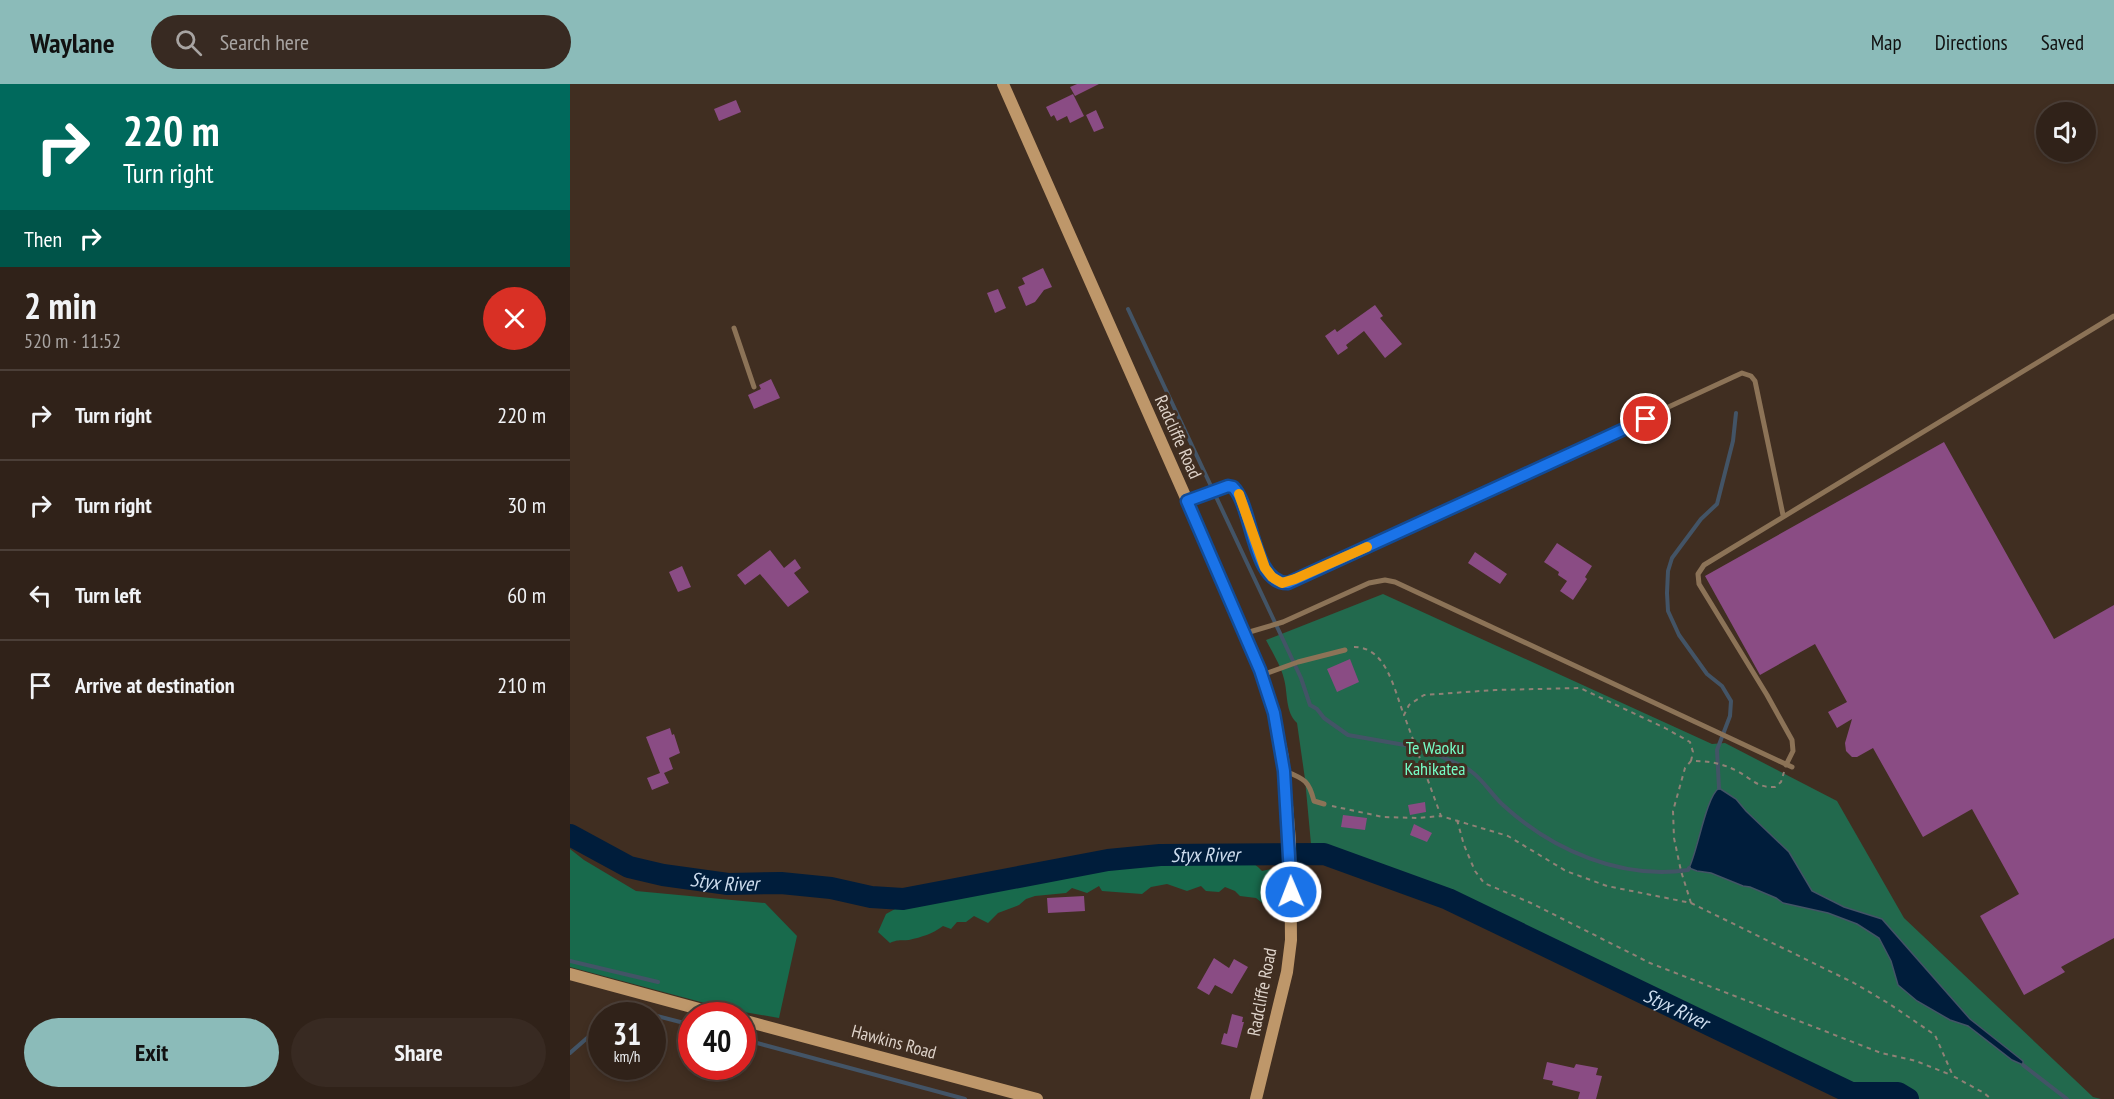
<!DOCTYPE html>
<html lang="en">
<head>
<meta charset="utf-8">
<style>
	body { margin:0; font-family:"PT Sans Narrow",sans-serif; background:#382a22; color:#f1f3f6; height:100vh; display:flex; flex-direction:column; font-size:22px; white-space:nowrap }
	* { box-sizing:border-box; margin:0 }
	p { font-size:20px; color:#a8a4a2 }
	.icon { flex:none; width:33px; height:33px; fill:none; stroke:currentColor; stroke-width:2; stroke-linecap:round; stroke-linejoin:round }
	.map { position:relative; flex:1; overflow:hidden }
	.details { display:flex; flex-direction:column; background:#302219; width:570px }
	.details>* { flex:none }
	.banner { background:#00695c; color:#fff; overflow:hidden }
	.controls { position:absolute; left:1466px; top:18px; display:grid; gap:12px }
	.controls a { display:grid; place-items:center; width:60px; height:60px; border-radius:50%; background:#302219; box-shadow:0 3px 9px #0003,0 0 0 2px #4b3f38; font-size:30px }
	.speed { position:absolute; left:18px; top:918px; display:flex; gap:12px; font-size:30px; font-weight:700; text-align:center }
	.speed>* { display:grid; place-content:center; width:78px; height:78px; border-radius:50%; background:#302219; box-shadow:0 3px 9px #0003,0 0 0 2px #4b3f38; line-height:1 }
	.speed small { font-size:15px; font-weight:400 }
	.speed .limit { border:9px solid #d22; background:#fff; color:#111 }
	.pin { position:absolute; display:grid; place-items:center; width:51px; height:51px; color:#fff; margin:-26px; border:3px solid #fff; border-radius:50%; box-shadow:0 2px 6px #0007 }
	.me { position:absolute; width:66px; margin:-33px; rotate:359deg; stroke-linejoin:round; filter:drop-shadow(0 0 4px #0008) }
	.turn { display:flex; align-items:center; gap:21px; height:126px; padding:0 24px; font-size:27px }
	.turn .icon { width:78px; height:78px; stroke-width:2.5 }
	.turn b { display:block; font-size:42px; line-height:51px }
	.then { display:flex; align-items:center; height:57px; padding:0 24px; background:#0003; gap:12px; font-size:22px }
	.round { display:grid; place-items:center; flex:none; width:63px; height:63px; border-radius:32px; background:#382a22 }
	.overview { display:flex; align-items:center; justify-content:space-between; height:102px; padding:0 24px }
	h1 { font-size:36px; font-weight:600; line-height:45px }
	.button { display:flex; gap:12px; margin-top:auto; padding:12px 24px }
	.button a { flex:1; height:69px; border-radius:36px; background:#8bbbb9; color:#111; font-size:24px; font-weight:600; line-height:69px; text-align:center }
	.button a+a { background:#382a22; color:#f1f3f6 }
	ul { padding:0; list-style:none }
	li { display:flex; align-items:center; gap:18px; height:90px; padding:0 24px; border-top:2px solid #4b3f38 }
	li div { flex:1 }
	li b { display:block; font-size:22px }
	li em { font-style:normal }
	header { display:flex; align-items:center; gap:36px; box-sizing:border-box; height:84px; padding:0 30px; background:#8bbbb9; color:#111 }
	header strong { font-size:28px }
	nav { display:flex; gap:33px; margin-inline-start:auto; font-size:21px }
	.search { width:420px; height:54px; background:#382a22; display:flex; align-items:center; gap:15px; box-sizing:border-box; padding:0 21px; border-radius:33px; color:#a8a4a2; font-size:22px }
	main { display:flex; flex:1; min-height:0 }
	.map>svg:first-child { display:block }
</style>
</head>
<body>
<header>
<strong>Waylane</strong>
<div class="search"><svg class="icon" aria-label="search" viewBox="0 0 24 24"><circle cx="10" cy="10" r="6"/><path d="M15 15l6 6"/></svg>Search here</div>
<nav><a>Map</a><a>Directions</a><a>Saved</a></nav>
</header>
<main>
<section class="details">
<div class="banner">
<div class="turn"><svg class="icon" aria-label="right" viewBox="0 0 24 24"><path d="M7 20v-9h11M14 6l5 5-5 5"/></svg><div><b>220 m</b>Turn right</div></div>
<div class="then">Then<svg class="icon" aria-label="right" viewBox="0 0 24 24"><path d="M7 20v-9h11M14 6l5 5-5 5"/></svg></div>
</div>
<div class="overview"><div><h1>2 min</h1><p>520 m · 11:52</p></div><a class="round" style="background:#d93025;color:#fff"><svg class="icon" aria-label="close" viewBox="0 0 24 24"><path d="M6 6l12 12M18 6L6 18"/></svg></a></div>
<ul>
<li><svg class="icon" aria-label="right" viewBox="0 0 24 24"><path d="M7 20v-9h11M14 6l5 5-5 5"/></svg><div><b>Turn right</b></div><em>220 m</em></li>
<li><svg class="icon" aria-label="right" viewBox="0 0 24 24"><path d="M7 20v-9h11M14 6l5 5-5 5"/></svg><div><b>Turn right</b></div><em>30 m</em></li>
<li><svg class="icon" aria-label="left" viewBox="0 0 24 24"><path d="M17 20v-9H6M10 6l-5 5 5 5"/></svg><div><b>Turn left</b></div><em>60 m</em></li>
<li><svg class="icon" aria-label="arrive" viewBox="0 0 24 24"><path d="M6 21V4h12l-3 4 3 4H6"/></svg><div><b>Arrive at destination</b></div><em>210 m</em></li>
</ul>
<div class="button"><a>Exit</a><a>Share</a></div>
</section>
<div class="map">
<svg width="1544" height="1015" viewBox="0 0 1544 1015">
	<rect width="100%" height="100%" fill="#402e21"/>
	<path fill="#22694d" d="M813,510l329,150 13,-1 112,58 67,117 189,179 8,2h-218l-182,-88 -390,-167 -6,-65 -8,-56c-12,-11 -9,-30 -13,-44 -3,-13 -12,-27 -18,-39z"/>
	<path fill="#186a4c" d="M0,765l14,11 52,31 129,12 32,33 -18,82 -52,-9 -157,-42z
		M629,766c4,2 8,6 12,7 21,7 34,-5 51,14l18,-4 4,6 -10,34 -8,-1 -10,-8 -16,-2 -5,-5 -10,-4 -6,5 -13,-1 -5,-5 -14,5 -20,-7 -16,3 -9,7 -40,-3 -3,-5 -12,7 -15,-5 -6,5 -31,3 -9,3 -7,6 -21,8 -10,10 -14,-7 -8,6h-9l-6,7 -8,-3c-11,8 -21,11 -34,14 -7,1 -11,-1 -19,3l-12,-11 8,-18 18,-10 10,-11 8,-3 15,8 4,-2 3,-13 26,-7 5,7 8,-3 19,6 72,-10 9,-10 14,-4 15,2 8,-6 22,-7 19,11 17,-11z"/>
	<path fill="#001d3b" stroke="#435466" stroke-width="1.5" d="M1149,704l17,11 10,12 43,41 23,39 32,16 38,12 88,100 53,42v4l-11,-5 -44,-34 -18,-6 -33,-19 -19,-16 -7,-24 -12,-23 -22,-14 -29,-11 -45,-10 -7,-5 -26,-11 -7,-1 -32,-13 -14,-2 -8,-3c9,-18 17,-71 30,-80z"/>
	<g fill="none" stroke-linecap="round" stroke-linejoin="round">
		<path stroke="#435466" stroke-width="4" d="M558,225l173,369 9,27 7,4 7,9 24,17 85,15c13,13 26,11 39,22 12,9 20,23 31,33 49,45 118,75 185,65l1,-2
			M1149,704l-2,-38 13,-34 1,-15 -9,-15 -15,-12 -28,-39 -11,-24 -1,-18 1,-22 4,-13 29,-39 16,-15 16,-63 3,-28
			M0,877l88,21
			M43,932l9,-9 70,18
			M172,955l223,60
			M0,969l32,-28
			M1453,981l44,34"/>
		<path stroke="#001d3b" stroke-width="22" id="s1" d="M0,751l59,32 34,8 65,9 53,-1 50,5 40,9 32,2 205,-39 52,-5 164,-1 124,45 403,194h47l10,6"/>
	</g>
	<path fill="#8a4c84" d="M507,0h22l-24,12 -5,-9z
		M503,10l11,22 -14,7 -3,-7 -10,5 -3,-6 -3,2 -5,-10z
		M166,16l5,12 -22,9 -5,-12z
		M526,26l8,18 -10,4 -8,-17z
		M473,184l9,19 -8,3 -9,12 -9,4 -8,-19 7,-3 -3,-6z
		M428,205l8,19 -11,5 -8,-20z
		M805,221l8,11 -3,2 22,26 -17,14 -21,-27 -18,14 2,3 -10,7 -13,-19 10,-7 2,3z
		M201,295l9,19 -26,11 -6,-14 13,-6 -2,-4z
		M1374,358l110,197 60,-34v333l-53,29 4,5 -41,23 -44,-79 39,-22 -47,-85 -49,28 -50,-89 -16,9h-5l-6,-6 -1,-8 7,-24 -15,9 -9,-16 19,-10 -32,-58 -55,31 -55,-99z
		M987,459l35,23 -7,11 2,2 -14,21 -13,-9 7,-10 -9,-6 1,-3 -15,-10z
		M200,466l14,18 11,-9 6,9 -7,5 15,19 -21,15 -28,-33 -15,11 -8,-10z
		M905,468l32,22 -7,10 -32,-21z
		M112,482l9,21 -13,5 -9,-20z
		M780,575l9,23 -22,10 -10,-23z
		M100,644l2,7 2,-1 6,19 -11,5 4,11 -9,4 5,10 -17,7 -5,-12 13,-5 -14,-36z
		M855,718l1,10 -16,3 -2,-10z
		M773,731l24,3 -2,12 -24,-3z
		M844,740l18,9 -5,9 -17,-7z
		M514,812l1,15 -37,2 -1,-15z
		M644,874l15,10 5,-9 14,8 -16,27 -17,-9 -6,10 -12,-7z
		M662,930l11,3 -1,5h2l-7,26 -16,-4 3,-11 3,1z
		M977,978l27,6 2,-4 22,4 -2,7 6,1 -6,23h-18l2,-7 -28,-7 1,-4 -10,-2z"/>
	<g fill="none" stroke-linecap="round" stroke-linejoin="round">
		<path stroke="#908176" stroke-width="2" stroke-dasharray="4.5 4.5" stroke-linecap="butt" d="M784,563c33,0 40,43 50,68
			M1121,677l2,-9 -3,-10 -25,-14 -85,-40 -85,2 -71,5 -15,10 -5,10 37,101 67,20 58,35 41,15 84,17 163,80 34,20 47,32 18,41 31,17 7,6
			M762,722l51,11 34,1 24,-2
			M887,736l7,25 11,26 9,12 47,20 119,60 231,90 35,8 35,14
			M1121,819l-10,-32 -7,-33 -1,-27 12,-43 6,-7c17,0 31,2 46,10 15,8 20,17 38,16l6,-5 3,-10"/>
		<path stroke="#8c7357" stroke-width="5" d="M164,244l20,59
			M619,417l39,-15 5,1c20,18 19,97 55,96l454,-210 9,3 4,5 28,134
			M676,549l37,-11 86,-39 16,-3 10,2 397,185
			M692,591l36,-13 47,-12
			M1216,681l7,-14 -1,-11 -25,-45 -68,-111 -1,-10 6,-9 410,-249
			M715,687c20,8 24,10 29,30l10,3"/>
		<path stroke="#be976a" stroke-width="12" d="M433,0l198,448 59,138 14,43 9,45 7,83 1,99 -4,32 -31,127
			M0,890l155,42
			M172,936l295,79"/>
	</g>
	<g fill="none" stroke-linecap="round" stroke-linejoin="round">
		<defs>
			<path id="route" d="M721,808l-7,-121 -10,-58 -14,-43 -73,-169 41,-15 5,1c20,19 19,97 55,96l358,-164"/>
		</defs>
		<use href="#route" stroke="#114b97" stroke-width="15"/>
		<use href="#route" stroke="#1a73e8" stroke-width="10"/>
		<path stroke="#f59e0b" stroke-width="10" d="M669,410l26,74 7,9 10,6 13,-4 72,-32"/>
	</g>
	<g text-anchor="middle" stroke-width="6" stroke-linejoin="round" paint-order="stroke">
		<g font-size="18" fill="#ded3ca" stroke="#402e21">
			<text transform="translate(608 353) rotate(66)" y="6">Radcliffe Road</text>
			<text transform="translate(692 908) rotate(-79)" y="6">Radcliffe Road</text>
			<text transform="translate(324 958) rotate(15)" y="6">Hawkins Road</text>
		</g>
		<g font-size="18" fill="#76fdc6" stroke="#402e21">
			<text x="865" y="670">Te Waoku<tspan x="865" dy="21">Kahikatea</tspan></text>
		</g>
		<g font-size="20" font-style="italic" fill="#ceddee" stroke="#402e21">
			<text dy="7" stroke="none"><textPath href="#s1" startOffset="650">Styx River</textPath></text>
			<text dy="7" stroke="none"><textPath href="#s1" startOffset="164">Styx River</textPath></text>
			<text dy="7" stroke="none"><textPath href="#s1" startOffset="1154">Styx River</textPath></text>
		</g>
	</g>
</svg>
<div class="controls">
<a><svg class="icon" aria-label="sound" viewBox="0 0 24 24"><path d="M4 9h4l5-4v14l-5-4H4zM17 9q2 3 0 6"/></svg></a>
</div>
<div class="speed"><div>31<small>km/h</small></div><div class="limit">40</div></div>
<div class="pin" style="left:1076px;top:335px;background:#d93025"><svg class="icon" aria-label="arrive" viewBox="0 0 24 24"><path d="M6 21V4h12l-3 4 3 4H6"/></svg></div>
<svg class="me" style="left:721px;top:808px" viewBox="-20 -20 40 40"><circle r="17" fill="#1a73e8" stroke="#fff" stroke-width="3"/><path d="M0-11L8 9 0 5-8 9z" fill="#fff"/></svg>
</div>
</main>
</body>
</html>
